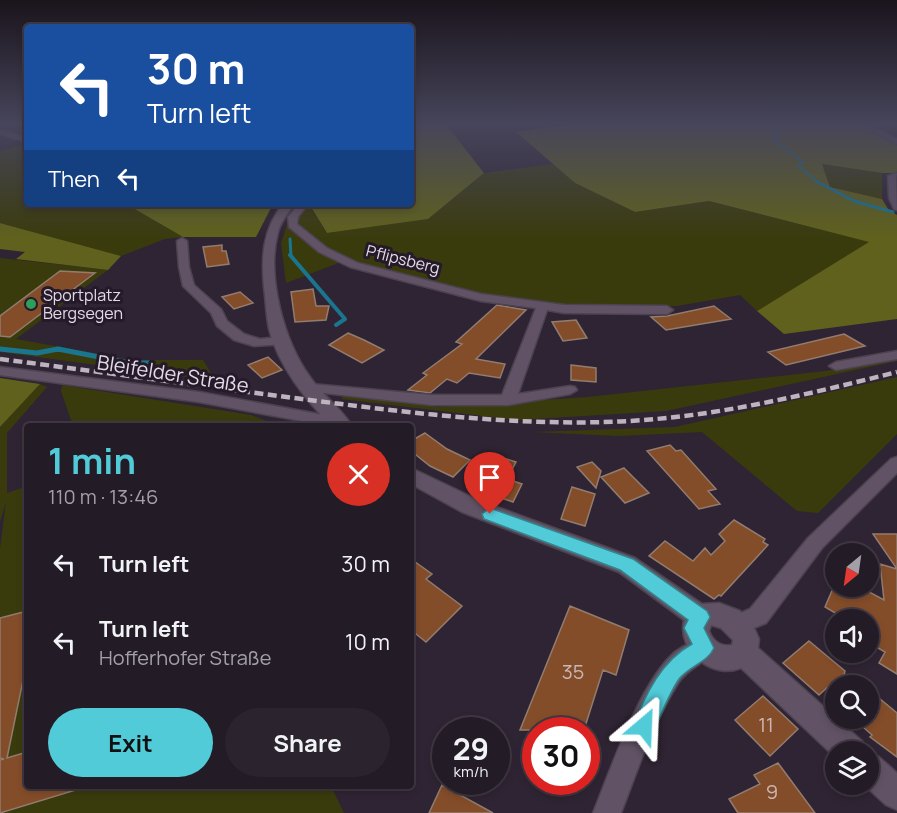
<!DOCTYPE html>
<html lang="en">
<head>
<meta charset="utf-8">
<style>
	body { margin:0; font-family:Manrope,sans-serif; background:#2b242e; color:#f1f3f6; height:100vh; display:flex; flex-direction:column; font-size:22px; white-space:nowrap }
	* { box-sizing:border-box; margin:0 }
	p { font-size:20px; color:#a3a1a7 }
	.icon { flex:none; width:33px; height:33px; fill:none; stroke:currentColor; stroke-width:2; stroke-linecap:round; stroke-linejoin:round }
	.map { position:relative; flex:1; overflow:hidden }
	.panel { position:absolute; left:24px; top:423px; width:390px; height:366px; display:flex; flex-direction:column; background:#231b26; border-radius:6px; box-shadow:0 3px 9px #0003,0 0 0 2px #403943 }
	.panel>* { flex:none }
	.hud { position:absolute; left:24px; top:24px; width:390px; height:183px; border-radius:6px; box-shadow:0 3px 9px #0003,0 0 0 2px #403943; background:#1a4fa0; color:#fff; overflow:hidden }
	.needle { width:39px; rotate:209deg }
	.tools { position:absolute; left:825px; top:543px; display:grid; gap:12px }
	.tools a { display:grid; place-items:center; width:54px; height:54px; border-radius:50%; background:#231b26; box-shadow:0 3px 9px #0003,0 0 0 2px #403943; font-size:30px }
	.speed { position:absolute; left:432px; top:717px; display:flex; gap:12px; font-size:30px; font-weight:700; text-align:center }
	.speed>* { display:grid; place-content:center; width:78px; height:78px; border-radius:50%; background:#231b26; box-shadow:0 3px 9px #0003,0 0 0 2px #403943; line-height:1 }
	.speed small { font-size:15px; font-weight:400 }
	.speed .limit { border:9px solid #d22; background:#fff; color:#111 }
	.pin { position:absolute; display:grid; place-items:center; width:51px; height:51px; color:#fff; margin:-62px -26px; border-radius:50% 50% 50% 0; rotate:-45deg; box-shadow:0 0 6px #0007 }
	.pin .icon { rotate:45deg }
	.me { position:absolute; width:66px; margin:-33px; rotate:26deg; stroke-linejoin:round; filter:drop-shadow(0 0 4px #0008) }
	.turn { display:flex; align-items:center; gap:21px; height:126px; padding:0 24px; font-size:27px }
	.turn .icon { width:78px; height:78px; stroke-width:2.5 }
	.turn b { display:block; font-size:42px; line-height:51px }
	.then { display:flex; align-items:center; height:57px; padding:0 24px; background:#0003; gap:12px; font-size:22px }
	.round { display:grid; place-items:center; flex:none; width:63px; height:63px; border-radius:32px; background:#2b242e }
	.headline { display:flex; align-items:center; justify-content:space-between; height:102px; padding:0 24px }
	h1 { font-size:36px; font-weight:700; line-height:45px; color:#52cbd9 }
	.cta { display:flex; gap:12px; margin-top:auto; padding:12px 24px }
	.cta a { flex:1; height:69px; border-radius:36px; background:#52cbd9; color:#111; font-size:24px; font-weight:700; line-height:69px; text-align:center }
	.cta a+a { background:#2b242e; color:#f1f3f6 }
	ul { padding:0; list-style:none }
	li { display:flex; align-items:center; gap:18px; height:78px; padding:0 24px }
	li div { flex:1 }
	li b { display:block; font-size:22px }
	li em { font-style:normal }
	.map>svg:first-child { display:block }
</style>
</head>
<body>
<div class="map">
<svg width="897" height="813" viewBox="0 0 897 813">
	<rect width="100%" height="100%" fill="#2f2433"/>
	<path fill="#3a3b0d" d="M27,144v60h99l57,33 -18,2 -44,17 -121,-33v-72z
		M553,164l22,19 60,29 74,-11 161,41 -113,69 -17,-16 -63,11 -33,1 -98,-1 -35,-5 -138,-32 -34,-11 -44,-33 1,-7 12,-14 19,29 101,-14 56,-46z
		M822,164l60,9v26l-52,-12z
		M288,222c3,12 40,35 53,40l-55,21 -5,-40z
		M0,258l108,12 -92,69 116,21h71l13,21 -216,-29z
		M897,356v5l-231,50 -150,9 -174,-21 1,-5 95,13 150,-10 238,-26z
		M897,377v57l-79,79 -21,-2 -95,-79 -84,4 -85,-4 142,-5z
		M40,384l7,3 -40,46v60l20,-7v300h304l13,27h-344v-264l6,-47 -6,20v-95z
		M62,385l189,30 16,6 1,5h-195l-12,-35z"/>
	<path fill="#5f611c" d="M411,124h33l4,3 36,46 -56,46 -101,14 -18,-29h102z
		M572,124h284l41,19v30h-15l-60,-9 8,23 52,12 6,10 9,6v104l-113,15 -27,-23 112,-69 -160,-41 -74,11 -60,-29 -59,-51z
		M126,204h147l-17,33h-73z
		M0,223l121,33 -13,14 -92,-11 9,-7 -25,-3z
		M0,378l40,6 -40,43z"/>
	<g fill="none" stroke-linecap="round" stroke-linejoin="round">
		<path stroke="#1a758f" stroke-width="2" d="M783,124l-11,7 7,3 -5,6 29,22 -5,3 20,18"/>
		<path stroke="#1a758f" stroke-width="3" d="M816,181l38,20 39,11
			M290,239l1,17"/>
		<path stroke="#1a758f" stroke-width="4" d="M290,255l55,64 -9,6
			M0,349l9,1
			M53,350h10"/>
		<path stroke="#1a758f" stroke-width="5" d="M0,349l37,4 21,-4 72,14h19"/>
	</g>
	<path fill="#844d2a" stroke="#917c6f" stroke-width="1.5" d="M222,245v6h4l3,13 -22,3 -4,-20z
		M60,271l35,2 -85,64 -10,-1v-20z
		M313,289l3,17h13l-3,14 -31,2 -4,-30z
		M240,292l13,11 -19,6 -12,-12z
		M497,305l29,5 -50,49 29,5 -5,14 -31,-5 -12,10 -10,-4 -17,14 -22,-3 19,-15 -4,-2 39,-29 -6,-2z
		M714,306l17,13 -65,11 -15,-13 16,-1z
		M576,320l11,18 -24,3 -11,-19z
		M348,333l16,7 20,10 -22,13 -33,-18z
		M844,334l21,12 -79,19 -18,-13z
		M268,357l14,13 -20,8 -14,-13z
		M571,365l25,3v14l-25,-2z
		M425,433l22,16 23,11 -17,17 -23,-11 -19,-15v-10z
		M670,445l6,6 5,-1 35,39 -8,2 12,13 -21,5 -52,-58z
		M497,456l19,6 -9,17 15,5 -9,18 -35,-12z
		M592,462l9,9 -5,17 -19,-21z
		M624,468l25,25 -24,10 -24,-26z
		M572,487l23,7 -10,32 -24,-7z
		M734,520l31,19 -2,3 5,3 -47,51 -2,-1 -5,4 -65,-43 16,-15 28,20 12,-13 6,7 14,-14 -6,-7z
		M873,534h24v35z
		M411,559l21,15 -6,5 36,27 -36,36 -15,-12z
		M880,564l17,5v105l-18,-11 6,-11 -17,-10v-22h-21l-22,-13 9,-21h24l26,14z
		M570,606l59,24 -13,45 -13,-5 -19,60h-64z
		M27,611v50l-20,97 20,-6v34h52v3l-79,24v-53l4,-1 -4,-1v-140z
		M809,641l36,30 -2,8 -6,6 -6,-1 -12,11 -36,-32z
		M868,689l29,24v44l-27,-20 2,-2 -19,-17h19l-4,-2z
		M763,696l35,33 -28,27 -35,-36z
		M778,763l37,50h-77l-9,-14 31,-15 -6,-9z
		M442,785l51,28h-64z"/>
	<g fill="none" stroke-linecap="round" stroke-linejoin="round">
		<defs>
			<path id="street" d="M858,124h9l30,15v5z
				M0,130l27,8v4l-27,-8z
				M897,173l-1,5 1,32 -3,-1 -5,-11 -1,-22z
				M299,204h9l-10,13 -1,7 30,24 31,15 123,31 83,11 103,1 6,4 -6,4 -103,-1 -17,-3 -29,84 52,-8 5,1 2,3 -7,4 -62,11h-76l-126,-14 -2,-3 7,-4 121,11h70l34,-87 -55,-7 -131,-34 -31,-15 -30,-25 -1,-10z
				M182,238l5,3 2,26 5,18 27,24 6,12 17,13 16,5 21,-2 7,4 -2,3 -32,2 -20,-6 -17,-14 -6,-13 -28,-27 -4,-19 -2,-26z
				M897,351v8l-61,11 -7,-4 7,-4z
				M0,367l199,25 141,26 8,5 -2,3h-17l-130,-24 -199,-27z
				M897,457v16l-75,75 -56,75 -29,12 -8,-3 -3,-7 3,-7 21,-9 58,-71 83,-79z
				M704,638l8,3 3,7c-6,14 -26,19 -36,34 -26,40 -41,87 -58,131h-28c18,-44 47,-131 82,-161 8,-6 19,-11 29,-14z"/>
			<path id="secondary" d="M283,204h11c-6,9 -13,17 -16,28 -12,44 6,109 32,145 12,18 31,31 42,49h-20c-26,-25 -54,-61 -63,-97 -3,-14 -3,-28 -5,-42 -3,-31 -1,-58 19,-83z
				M411,468l67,32 157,58 67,46 17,-1 21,8 15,19 4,9 -1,9 104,93 4,11h-30v6l-95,-90c-29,12 -64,-17 -57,-48l-65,-48 -157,-60 -51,-28zM711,625l10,3 12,12 -1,5c-11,2 -19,-4 -23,-14z
				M868,753l11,4 18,16v37l-11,-5 -23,-21h5z"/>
		</defs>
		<use href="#street" stroke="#4c4250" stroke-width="3"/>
		<use href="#secondary" stroke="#4c4250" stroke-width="3"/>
		<use href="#street" fill="#615365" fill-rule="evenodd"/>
		<use href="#secondary" fill="#615365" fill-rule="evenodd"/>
		<path stroke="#bdb4c0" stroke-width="4.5" stroke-dasharray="9 4.5" stroke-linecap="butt" d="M0,359c101,13 202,27 302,40 108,14 218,28 327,22 91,-5 180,-27 268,-49"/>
	</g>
	<linearGradient id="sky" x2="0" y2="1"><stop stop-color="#1a141c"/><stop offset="0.52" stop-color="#47455b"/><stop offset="1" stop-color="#47455b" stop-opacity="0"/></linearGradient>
	<rect width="897" height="238" fill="url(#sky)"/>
	<path fill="#52cbd9" stroke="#35848d" stroke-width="1.5" d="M490,508l143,51 74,52 3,6 -6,11 10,20c-6,14 -25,18 -35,31 -11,16 -18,37 -27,55l-8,3 -8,-3 -3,-8c13,-32 28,-65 59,-82l-8,-16 4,-8 -68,-50 -136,-51 -2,-5z"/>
	<circle fill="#2e9e5b" stroke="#251a29" stroke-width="2" cx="31" cy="304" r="6"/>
	<g text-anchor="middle" stroke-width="6" stroke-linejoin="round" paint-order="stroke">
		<g font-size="16" fill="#e2dae5" stroke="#251a29">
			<text transform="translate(403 259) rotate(14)" y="6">Pflipsberg</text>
		</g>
		<g font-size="16" fill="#e2dae5" stroke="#251a29" text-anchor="start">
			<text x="43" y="301">Sportplatz<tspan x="43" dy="18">Bergsegen</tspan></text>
		</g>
		<g font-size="20" fill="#e2dae5" stroke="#251a29">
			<text transform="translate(173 374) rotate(9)" y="7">Bleifelder Straße</text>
		</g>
		<g font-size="20" fill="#cab7b6">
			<text x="573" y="679">35</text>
			<text x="766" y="732">11</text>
			<text x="772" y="799">9</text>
		</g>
	</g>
</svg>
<div class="tools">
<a><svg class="needle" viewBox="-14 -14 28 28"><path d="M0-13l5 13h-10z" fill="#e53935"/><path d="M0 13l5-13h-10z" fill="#a3a1a7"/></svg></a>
<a><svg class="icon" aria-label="sound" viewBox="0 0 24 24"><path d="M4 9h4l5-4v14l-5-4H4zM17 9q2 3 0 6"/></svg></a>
<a><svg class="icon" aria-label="search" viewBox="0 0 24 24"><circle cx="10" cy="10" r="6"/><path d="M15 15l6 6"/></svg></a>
<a><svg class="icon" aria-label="layers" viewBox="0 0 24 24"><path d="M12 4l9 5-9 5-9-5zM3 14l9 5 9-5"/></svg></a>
</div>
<div class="speed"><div>29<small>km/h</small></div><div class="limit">30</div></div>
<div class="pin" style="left:490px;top:514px;background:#d93025"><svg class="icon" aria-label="arrive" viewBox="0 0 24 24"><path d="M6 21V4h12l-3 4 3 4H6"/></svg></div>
<svg class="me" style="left:644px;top:726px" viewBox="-20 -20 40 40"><path d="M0-17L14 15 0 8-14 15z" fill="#52cbd9" stroke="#fff" stroke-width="4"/></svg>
<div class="hud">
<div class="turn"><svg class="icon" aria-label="left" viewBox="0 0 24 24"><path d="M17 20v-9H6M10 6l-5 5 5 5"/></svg><div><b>30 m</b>Turn left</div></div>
<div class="then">Then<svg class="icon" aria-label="left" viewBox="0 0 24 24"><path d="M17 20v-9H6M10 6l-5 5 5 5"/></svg></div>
</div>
<section class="panel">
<div class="headline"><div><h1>1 min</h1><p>110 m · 13:46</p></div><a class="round" style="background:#d93025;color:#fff"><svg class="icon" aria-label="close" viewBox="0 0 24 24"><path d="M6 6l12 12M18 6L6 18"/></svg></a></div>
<ul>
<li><svg class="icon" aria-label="left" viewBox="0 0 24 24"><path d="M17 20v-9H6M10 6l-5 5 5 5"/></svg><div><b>Turn left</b></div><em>30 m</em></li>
<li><svg class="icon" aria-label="left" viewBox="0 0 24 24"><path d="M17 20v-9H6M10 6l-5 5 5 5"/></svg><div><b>Turn left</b><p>Hofferhofer Straße</p></div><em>10 m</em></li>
</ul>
<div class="cta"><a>Exit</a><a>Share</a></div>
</section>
</div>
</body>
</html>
